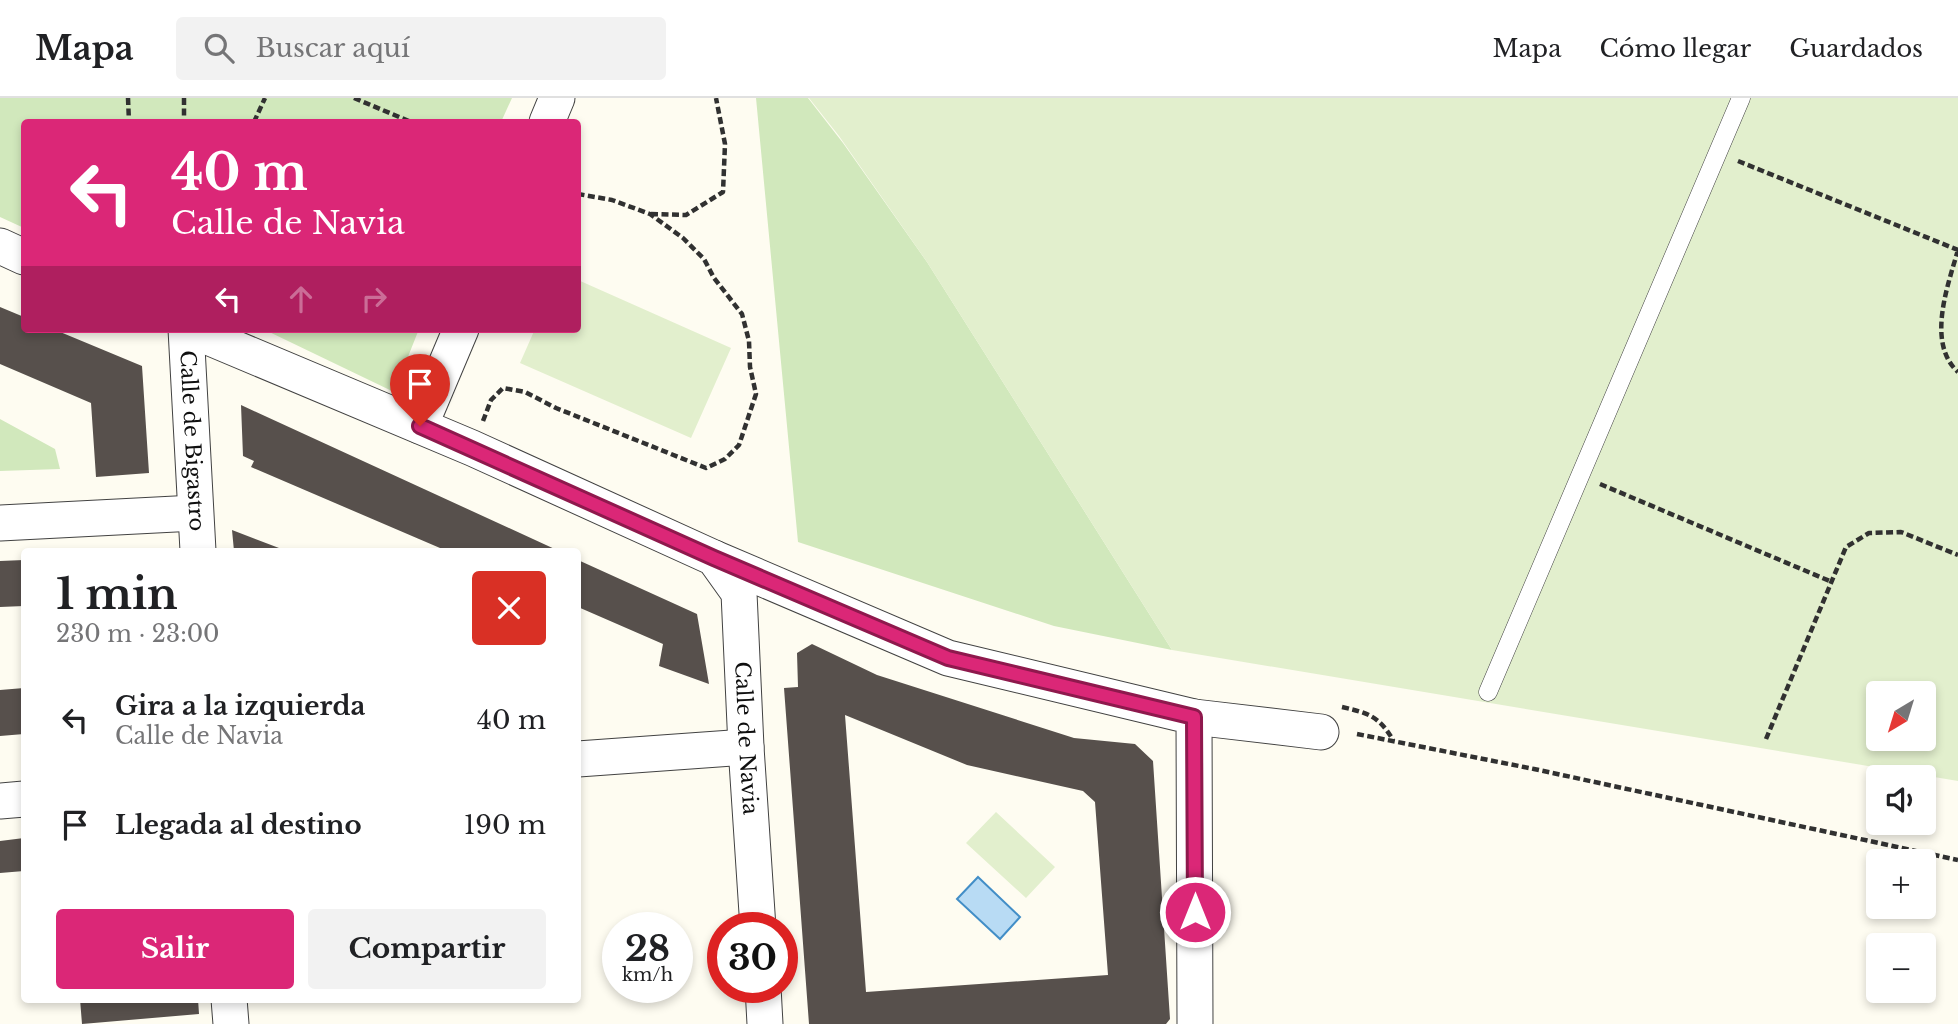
<!DOCTYPE html>
<html lang="es">
<head>
<meta charset="utf-8">
<style>
	body { margin:0; font-family:"Libre Baskerville",serif; background:#f2f2f2; color:#202124; height:100vh; display:flex; flex-direction:column; font-size:26px; white-space:nowrap }
	* { box-sizing:border-box; margin:0 }
	p { font-size:23px; color:#757577 }
	.icon { flex:none; width:38px; height:38px; fill:none; stroke:currentColor; stroke-width:2; stroke-linecap:round; stroke-linejoin:round }
	.map { position:relative; flex:1; overflow:hidden }
	.details { position:absolute; left:21px; top:450px; width:560px; height:455px; display:flex; flex-direction:column; background:#fff; border-radius:7px; box-shadow:0 4px 10px #0003 }
	.details>* { flex:none }
	.guide { position:absolute; left:21px; top:21px; width:560px; height:214px; border-radius:7px; box-shadow:0 4px 10px #0003; background:#db2777; color:#fff; overflow:hidden }
	.needle { width:46px; rotate:218deg }
	.fabs { position:absolute; left:1866px; top:583px; display:grid; gap:14px }
	.fabs a { display:grid; place-items:center; width:70px; height:70px; border-radius:7px; background:#fff; box-shadow:0 4px 10px #0003; font-size:35px }
	.speed { position:absolute; left:602px; top:814px; display:flex; gap:14px; font-size:35px; font-weight:700; text-align:center }
	.speed>* { display:grid; place-content:center; width:91px; height:91px; border-radius:50%; background:#fff; box-shadow:0 4px 10px #0003; line-height:1 }
	.speed small { font-size:18px; font-weight:400 }
	.speed .limit { border:10px solid #d22; background:#fff; color:#111 }
	.pin { position:absolute; display:grid; place-items:center; width:60px; height:60px; color:#fff; margin:-72px -30px; border-radius:50% 50% 50% 0; rotate:-45deg; box-shadow:0 0 7px #0007 }
	.pin .icon { rotate:45deg }
	.me { position:absolute; width:77px; margin:-38px; rotate:0deg; stroke-linejoin:round; filter:drop-shadow(0 0 5px #0008) }
	.turn { display:flex; align-items:center; gap:24px; height:147px; padding:0 35px; font-size:32px }
	.turn .icon { width:91px; height:91px; stroke-width:2.5 }
	.turn b { display:block; font-size:49px; line-height:60px }
	.lanes { display:flex; align-items:center; height:66px; padding:0 35px; background:#0003; justify-content:center; gap:35px; direction:ltr }
	.lanes .off { opacity:.35 }
	.round { display:grid; place-items:center; flex:none; width:74px; height:74px; border-radius:7px; background:#f2f2f2 }
	.head { display:flex; align-items:center; justify-content:space-between; height:119px; padding:0 35px }
	h1 { font-size:42px; font-weight:700; line-height:52px }
	.cta { display:flex; gap:14px; margin-top:auto; padding:14px 35px }
	.cta a { flex:1; height:80px; border-radius:7px; background:#db2777; color:#fff; font-size:28px; font-weight:700; line-height:80px; text-align:center }
	.cta a+a { background:#f2f2f2; color:#202124 }
	ul { padding:0; list-style:none }
	li { display:flex; align-items:center; gap:21px; height:105px; padding:0 35px }
	li div { flex:1 }
	li b { display:block; font-size:26px }
	li em { font-style:normal }
	header { display:flex; align-items:center; gap:42px; box-sizing:border-box; height:98px; padding:0 35px; background:#fff; border-bottom:2px solid #e0e0e0 }
	header strong { font-size:33px }
	nav { display:flex; gap:38px; margin-inline-start:auto; font-size:24px }
	.search { width:490px; height:63px; background:#f2f2f2; display:flex; align-items:center; gap:18px; box-sizing:border-box; padding:0 24px; border-radius:7px; color:#757577; font-size:26px }
	.map>svg:first-child { display:block }
</style>
</head>
<body>
<header>
<strong>Mapa</strong>
<div class="search"><svg class="icon" aria-label="search" viewBox="0 0 24 24"><circle cx="10" cy="10" r="6"/><path d="M15 15l6 6"/></svg>Buscar aquí</div>
<nav><a>Mapa</a><a>Cómo llegar</a><a>Guardados</a></nav>
</header>
<div class="map">
<svg width="1958" height="926" viewBox="0 0 1958 926">
	<rect width="100%" height="100%" fill="#fefcf1"/>
	<path fill="#d1e8bc" d="M0,0h512l-11,24h-477v106l-24,-11z
		M756,0h52l35,45 84,119 245,388 -118,-24 -256,-84z
		M263,231h156l-25,63z
		M0,321l55,30 5,20 -60,2z"/>
	<path fill="#e2efcd" fill-rule="evenodd" d="M809,0h1149v683l-786,-131 -245,-388 -88,-126zM1878,595h45v45h-45z
		M578,182l153,68 -40,90 -171,-75 15,-34h43z
		M996,714l59,55 -29,31 -60,-55z"/>
	<path fill="#b8dbf4" stroke="#428ec7" stroke-width="2" d="M978,779l42,40 -20,22 -43,-40z"/>
	<path fill="#57504c" fill-rule="evenodd" d="M0,209l24,10v12h29l89,37 7,107 -53,4 -5,-74 -91,-39z
		M241,307l318,146h-112l-196,-84 3,-6 -11,-5z
		M232,432l47,18v3h-45z
		M24,462v46l-24,1v-46z
		M578,462l119,54 12,70 -50,-18 4,-22 -85,-37z
		M812,546l65,31 197,63 61,6 18,17 17,258 -4,5h-357l-25,-336 14,-1 -1,-34zM845,617l122,50 116,26 12,11 13,173 -242,17z
		M24,590v46l-24,2v-46z
		M24,740v33l-24,2v-32z
		M80,901h118l1,15 -117,10z"/>
	<g fill="none" stroke-linecap="round" stroke-linejoin="round">
		<defs>
			<path id="lane" d="M1488,594l253,-594"/>
			<g id="street">
				<path d="M547,24l10,-24"/>
				<path d="M0,148l24,11"/>
				<path id="s1" d="M186,231l12,222"/>
				<path id="s2" d="M189,231l283,119 242,110 25,35 7,154 12,181"/>
				<path d="M420,328l41,-97"/>
				<path d="M0,425l195,-10"/>
				<path d="M714,460l234,100 246,59 1,307"/>
				<path d="M1194,619l127,15"/>
				<path d="M578,661l168,-12"/>
				<path d="M0,703l24,-2"/>
				<path d="M763,889l2,37"/>
				<path d="M229,901l2,25"/>
			</g>
		</defs>
		<use href="#lane" stroke="#424242" stroke-width="19"/>
		<use href="#street" stroke="#424242" stroke-width="37"/>
		<path stroke="#313131" stroke-width="4.5" stroke-dasharray="7 3.5" stroke-linecap="butt" d="M128,0l1,24
			M184,0v24
			M354,0l57,24
			M254,24l11,-24
			M1738,63l220,89
			M651,116l35,1 37,-23 2,-48 -9,-46
			M1958,152c-10,35 -32,93 0,122
			M483,323l8,-21 12,-12 22,4 31,16 150,60 19,-9 14,-14 17,-51 -6,-27 -1,-26 -7,-27 -28,-36 -10,-19 -21,-21 -33,-24 -38,-14 -34,-6
			M1600,386l232,98
			M1342,609c26,6 37,9 51,33
			M1357,636l177,35 424,91
			M1766,641l80,-192 23,-14 32,-1 57,23"/>
		<use href="#lane" stroke="#fff" stroke-width="18"/>
		<use href="#street" stroke="#fff" stroke-width="35"/>
	</g>
	<g fill="none" stroke-linecap="round" stroke-linejoin="round">
		<defs>
			<path id="route" d="M420,328l294,132 234,100 246,59 1,195"/>
		</defs>
		<use href="#route" stroke="#8e194d" stroke-width="18"/>
		<use href="#route" stroke="#db2777" stroke-width="12"/>
	</g>
	<g text-anchor="middle" stroke-width="7" stroke-linejoin="round" paint-order="stroke">
		<g font-size="21" fill="#0f0f0f" stroke="#fff">
			<text dy="7" stroke="none"><textPath href="#s1" startOffset="112">Calle de Bigastro</textPath></text>
			<text dy="7" stroke="none"><textPath href="#s2" startOffset="761">Calle de Navia</textPath></text>
		</g>
	</g>
</svg>
<div class="fabs">
<a><svg class="needle" viewBox="-14 -14 28 28"><path d="M0-13l5 13h-10z" fill="#e53935"/><path d="M0 13l5-13h-10z" fill="#757577"/></svg></a>
<a><svg class="icon" aria-label="sound" viewBox="0 0 24 24"><path d="M4 9h4l5-4v14l-5-4H4zM17 9q2 3 0 6"/></svg></a>
<a>+</a>
<a>−</a>
</div>
<div class="speed"><div>28<small>km/h</small></div><div class="limit">30</div></div>
<div class="pin" style="left:420px;top:328px;background:#d93025"><svg class="icon" aria-label="arrive" viewBox="0 0 24 24"><path d="M6 21V4h12l-3 4 3 4H6"/></svg></div>
<svg class="me" style="left:1195px;top:814px" viewBox="-20 -20 40 40"><circle r="17" fill="#db2777" stroke="#fff" stroke-width="3"/><path d="M0-11L8 9 0 5-8 9z" fill="#fff"/></svg>
<div class="guide">
<div class="turn"><svg class="icon" aria-label="left" viewBox="0 0 24 24"><path d="M17 20v-9H6M10 6l-5 5 5 5"/></svg><div><b>40 m</b>Calle de Navia</div></div>
<div class="lanes"><svg class="icon" aria-label="left" viewBox="0 0 24 24"><path d="M17 20v-9H6M10 6l-5 5 5 5"/></svg><svg class="icon off" aria-label="ahead" viewBox="0 0 24 24"><path d="M12 20V5M6 11l6-6 6 6"/></svg><svg class="icon off" aria-label="right" viewBox="0 0 24 24"><path d="M7 20v-9h11M14 6l5 5-5 5"/></svg></div>
</div>
<section class="details">
<div class="head"><div><h1>1 min</h1><p>230 m · 23:00</p></div><a class="round" style="background:#d93025;color:#fff"><svg class="icon" aria-label="close" viewBox="0 0 24 24"><path d="M6 6l12 12M18 6L6 18"/></svg></a></div>
<ul>
<li><svg class="icon" aria-label="left" viewBox="0 0 24 24"><path d="M17 20v-9H6M10 6l-5 5 5 5"/></svg><div><b>Gira a la izquierda</b><p>Calle de Navia</p></div><em>40 m</em></li>
<li><svg class="icon" aria-label="arrive" viewBox="0 0 24 24"><path d="M6 21V4h12l-3 4 3 4H6"/></svg><div><b>Llegada al destino</b></div><em>190 m</em></li>
</ul>
<div class="cta"><a>Salir</a><a>Compartir</a></div>
</section>
</div>
</body>
</html>
